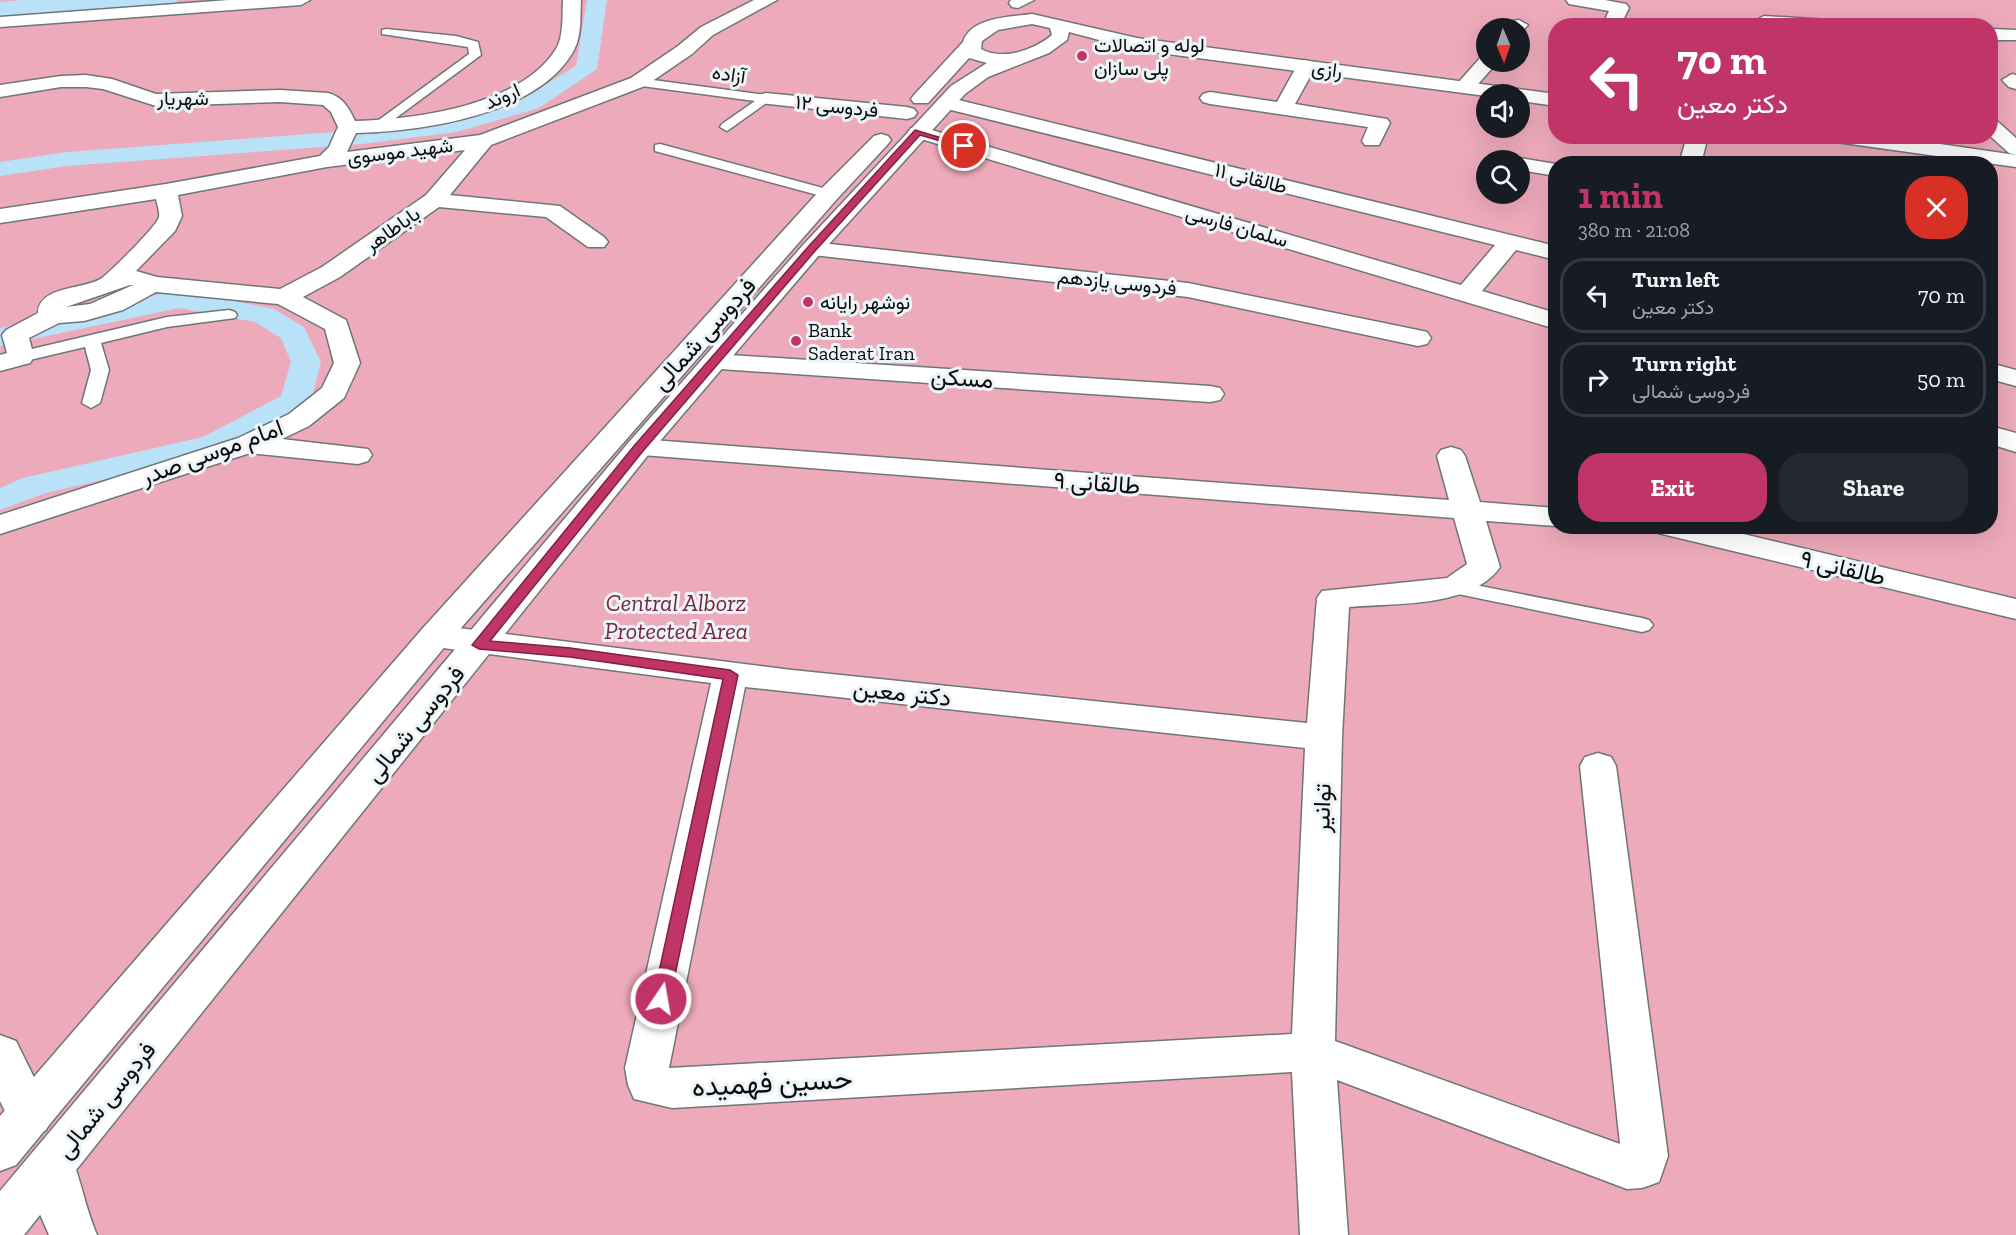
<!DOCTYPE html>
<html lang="en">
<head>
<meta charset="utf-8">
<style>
	body { margin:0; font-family:"Zilla Slab",Vazirmatn,serif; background:#242831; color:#f1f3f6; height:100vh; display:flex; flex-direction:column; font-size:22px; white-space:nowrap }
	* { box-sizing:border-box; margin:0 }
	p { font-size:20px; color:#9ea1a6 }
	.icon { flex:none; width:33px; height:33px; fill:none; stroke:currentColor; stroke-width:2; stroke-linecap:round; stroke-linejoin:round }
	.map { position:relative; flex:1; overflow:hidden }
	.side { position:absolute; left:1548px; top:156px; width:450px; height:378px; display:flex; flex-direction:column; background:#171b24; border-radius:24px; box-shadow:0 6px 24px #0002 }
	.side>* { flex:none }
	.banner { position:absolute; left:1548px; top:18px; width:450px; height:126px; border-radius:24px; box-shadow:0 6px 24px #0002; background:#c13467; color:#fff; overflow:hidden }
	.needle { width:39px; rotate:178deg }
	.buttons { position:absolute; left:1476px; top:18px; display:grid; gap:12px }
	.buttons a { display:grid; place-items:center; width:54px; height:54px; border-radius:50%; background:#171b24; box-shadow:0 6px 24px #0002; font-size:30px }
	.pin { position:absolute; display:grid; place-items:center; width:51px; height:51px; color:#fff; margin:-26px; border:3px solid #fff; border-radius:50%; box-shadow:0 2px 6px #0007 }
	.me { position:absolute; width:66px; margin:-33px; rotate:12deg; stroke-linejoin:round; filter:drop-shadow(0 0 4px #0008) }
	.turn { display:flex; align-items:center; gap:21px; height:126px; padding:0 30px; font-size:27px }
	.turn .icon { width:78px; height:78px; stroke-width:2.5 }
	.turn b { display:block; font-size:42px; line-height:51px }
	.round { display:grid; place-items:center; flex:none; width:63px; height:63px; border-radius:24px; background:#242831 }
	.head { display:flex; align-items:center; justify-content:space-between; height:102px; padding:0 30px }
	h1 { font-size:36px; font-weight:800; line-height:45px; color:#c13467 }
	.button { display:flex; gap:12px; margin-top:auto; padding:12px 30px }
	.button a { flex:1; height:69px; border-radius:24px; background:#c13467; color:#fff; font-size:24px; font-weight:800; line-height:69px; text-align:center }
	.button a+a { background:#242831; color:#f1f3f6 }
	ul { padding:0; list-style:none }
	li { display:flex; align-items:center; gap:18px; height:75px; margin:0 12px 9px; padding:0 18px; border:3px solid #363941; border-radius:24px }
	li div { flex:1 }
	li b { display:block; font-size:22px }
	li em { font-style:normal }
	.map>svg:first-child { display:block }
</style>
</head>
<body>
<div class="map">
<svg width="2016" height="1235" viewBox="0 0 2016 1235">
	<rect width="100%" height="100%" fill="#edf4f8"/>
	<path fill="#edaaba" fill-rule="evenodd" d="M0,0h2016v1235h-2016zM1556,26h434v110h-434zM1486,28h34v34h-34zM1486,94h34v34h-34zM1486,160h34v34h-34zM1556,164h434v362h-434z"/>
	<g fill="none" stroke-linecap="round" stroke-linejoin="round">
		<path fill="#b9e2f9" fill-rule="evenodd" d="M587,0h20l-10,69 -58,39 -82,24 -95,12 -295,22 -67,10v-14l67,-10 295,-22 93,-12 68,-20 53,-32z
			M179,290l95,19 30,18 17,35 -10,39 -5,7 -80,43 -180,42 -46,17v-22l23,-10 180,-41 78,-41 10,-34 -10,-24 -26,-16 -76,-14 -179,38v-18z"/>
		<path fill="#b9e2f9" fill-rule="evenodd" d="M22,0h156l-5,7 -12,3 -161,12v-20z"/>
		<defs>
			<path id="lane" d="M386,29l70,7 22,6 3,13 -104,77 -5,-1v-6l97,-71 -1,-7 -86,-13v-4z
				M638,78l128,17 6,4 -45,32 -7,-4 2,-3 33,-23 -121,-16v-6z
				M660,144l174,47 2,3 -7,4 -174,-47v-6z
				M229,310l6,2 2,3 -2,3 -68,9 -66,16 8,27 -9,33 -9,5 -9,-5 9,-33 -6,-23 -64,15 -8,-5 2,-4 152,-36z
				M1455,581l187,37 7,2 4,5 -4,5 -7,2 -194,-40 -3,-5 3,-5z"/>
			<path id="street" d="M563,0h18c-1,16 1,35 -7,50 -35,65 -151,81 -218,83l-9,19 133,-17 151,-57 47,-32 23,-19 53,-27h23l-64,35 -21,19 -47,32 -154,59 -41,50 110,11 44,31 4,5 -4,5h-16l-42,-30 -107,-10 -99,70 -37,20 43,23 14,43 -16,35 -35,28 -27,13 86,10 4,6 -4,6 -10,3 -108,-11 -250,81v-19l238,-77 51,-24 33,-26 12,-25 -9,-34 -47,-25 -122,-12 -33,18 -39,11 -25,2 -30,15 5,19 -4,6 -30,8v-16l7,-2 -5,-18 4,-5 32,-17c1,-28 47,-23 64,-35 9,-7 55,-52 57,-61 1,-5 -2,-13 -3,-18l-156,24v-14l166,-25 154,-28 9,-9 9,-20 -7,-15 -8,-7 -43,-3 -124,4 -53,-17 -17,-2h-25l-61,10v-12l61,-9 25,-1 26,4 44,15 124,-4 48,3c15,4 21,15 27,28 62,-2 165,-15 201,-72 8,-13 6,-34 7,-49zM465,150l-39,45 -104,72 -42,22 -123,-12 -21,-6 39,-40 7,-15 -4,-21 149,-28zM130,285h3l-43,19 -24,3z
				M1011,0h23l-16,8 -6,-1 -3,-4z
				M1566,0h39l21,4 3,4 -9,18h-18l7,-15 -40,-7z
				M1764,16l81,5 9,5 -96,-1 -3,-4z
				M1519,20l9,5 -8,8v-5h-13l6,-7z
				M1990,29l26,1v10h-26z
				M1486,56v6h10l-2,4 -22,25h-14l-3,-4 3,-4 22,-25z
				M1306,60l10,6 -21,38 92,15 3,4 -11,22h-14l-3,-4 6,-14 -158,-23 -7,-2 -3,-4 3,-4 7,-2 67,10 22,-40z
				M2012,74l4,1v14l-7,-2 -7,-7z
				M766,93l141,14 7,2 3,4 -3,4 -7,2 -148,-16 -3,-4 3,-4z
				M946,97l610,149v14l-40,-10 -34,41 74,22v16l-645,-193 -3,-4 3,-4h14l536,157 34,-40 -556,-138 -3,-4 3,-4z
				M1990,119l7,2 19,17v17l-7,-2 -19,-17z
				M1687,136h21l-7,28h-22z
				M1520,158l36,6v12l-36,-6v-10h-8z
				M812,242l376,41 230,47 9,2 4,6 -4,6 -9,2 -230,-49 -384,-43 -4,-5 4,-5z
				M714,354l496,32 10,2 4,6 -4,6 -10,2 -505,-34 -4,-6 4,-6z
				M1990,363l26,7v16l-26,-7z
				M1990,426l26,7v19l-26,-8z
				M639,439l810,61 -12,-44 4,-6 10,-3 10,3 4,6 15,46 76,6v18l-70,-5 14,46c-28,41 -106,36 -151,40l-7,130 -7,304 285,103 -40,-378 5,-9 13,-4 13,4 5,9 52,390 -9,26 -17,6 -15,1 -290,-109 11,155h-48l-8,-163 -620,36 -38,-9 -6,-14 -3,-17 86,-385 -276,-36 -12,-3 -5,-8 5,-8 12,-3 357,45 515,53 10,-125 5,-7 125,-13 20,-14 -13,-46 -825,-64 -4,-6 4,-6zM745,687l560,61 -13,286 -623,34z
				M1654,526h56l306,73v20l-358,-86z
				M0,1035l16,6 37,75 -7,14 -16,6 -16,-6 -14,-29z
				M52,1145l17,6c12,27 16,57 28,84h-48l-10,-23 -10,-46 6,-15z"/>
			<path id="secondary" d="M229,0h81l-9,5 -301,22v-10z
				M1032,14l105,24 419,56v12l-36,-5v-7l-34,2 -349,-46 -68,-18 -2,8 -18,13 -61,24 -23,17 -145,160 -171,200 -625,781h-24v-44l629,-749 175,-198 147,-158 36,-23 -18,-5 -41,45h-14l-3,-4 3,-4 49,-53c8,-25 48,-25 69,-28zM1032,24l18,4 2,7c-18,15 -49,26 -71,14l1,-8 16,-11z
				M881,134l7,2 3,4 -3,4 -51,55 -390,445 -431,521 -16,6v-55l423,-488 398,-439 53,-53z
				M1826,136h59l131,19v12l-180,-25z"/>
		</defs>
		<use href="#lane" stroke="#6f7579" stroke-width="3"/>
		<use href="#street" stroke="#6f7579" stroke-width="3"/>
		<use href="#secondary" stroke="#6f7579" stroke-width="3"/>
		<use href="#lane" fill="#fff" fill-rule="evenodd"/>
		<use href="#street" fill="#fff" fill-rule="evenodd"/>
		<use href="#secondary" fill="#fff" fill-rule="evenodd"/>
	</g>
	<path fill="#c13467" stroke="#7d2243" stroke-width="1.5" d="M915,130l53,16 -4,2 -44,-13 -105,116 -172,200 -153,190 80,7 160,22 8,5 -68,324 -2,5 -7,2 -6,-2 -2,-5 70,-320 -153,-22 -91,-8 -7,-4 162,-199 174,-199z"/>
	<g fill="#c13467" stroke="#edf4f8" stroke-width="2">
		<circle cx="1082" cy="56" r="6"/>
		<circle cx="808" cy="302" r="6"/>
		<circle cx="796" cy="341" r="6"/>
	</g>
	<g text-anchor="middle" stroke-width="6" stroke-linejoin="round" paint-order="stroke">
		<g font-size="20" fill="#0a0c0d" stroke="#edf4f8" text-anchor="start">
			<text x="1094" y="52">لوله و اتصالات<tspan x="1094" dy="23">پلی سازان</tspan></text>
			<text x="820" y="309">نوشهر رایانه</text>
			<text x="808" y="337">Bank<tspan x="808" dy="23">Saderat Iran</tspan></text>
		</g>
		<g font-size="20" fill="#0a0c0d" stroke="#edf4f8">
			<text transform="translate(1327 69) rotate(7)" y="7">رازی</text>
			<text transform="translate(729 74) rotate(8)" y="7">آزاده</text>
			<text transform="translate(502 96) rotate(-24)" y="7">اروند</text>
			<text x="183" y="105">شهریار</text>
			<text transform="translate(837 106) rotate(6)" y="7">فردوسی ۱۲</text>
			<text transform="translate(400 151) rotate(-7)" y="7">شهید موسوی</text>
			<text transform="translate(1251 178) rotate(14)" y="7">طالقانی ۱۱</text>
			<text transform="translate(1237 226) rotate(16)" y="7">سلمان فارسی</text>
			<text transform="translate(392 229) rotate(-35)" y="7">باباطاهر</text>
			<text transform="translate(1117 282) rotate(6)" y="7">فردوسی یازدهم</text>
		</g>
		<g font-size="24" fill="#0a0c0d" stroke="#edf4f8">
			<text transform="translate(704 334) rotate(-48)" y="8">فردوسی شمالی</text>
			<text transform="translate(962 378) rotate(4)" y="8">مسکن</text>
			<text transform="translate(212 452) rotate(-20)" y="8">امام موسی صدر</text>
			<text transform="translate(1097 483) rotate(4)" y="8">طالقانی ۹</text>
			<text transform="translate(1843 568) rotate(13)" y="8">طالقانی ۹</text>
			<text transform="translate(902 693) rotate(6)" y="8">دکتر معین</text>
			<text transform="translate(415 724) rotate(-51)" y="8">فردوسی شمالی</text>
			<text transform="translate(1322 808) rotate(-88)" y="8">توانیر</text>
			<text transform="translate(106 1100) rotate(-51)" y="8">فردوسی شمالی</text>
		</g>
		<g font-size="24" font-style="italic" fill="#782541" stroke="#edf4f8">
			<text x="676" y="611">Central Alborz<tspan x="676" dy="28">Protected Area</tspan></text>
		</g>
		<g font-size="28" fill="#0a0c0d" stroke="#edf4f8">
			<text transform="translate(772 1082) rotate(-3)" y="10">حسین فهمیده</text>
		</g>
	</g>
</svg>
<div class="buttons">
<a><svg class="needle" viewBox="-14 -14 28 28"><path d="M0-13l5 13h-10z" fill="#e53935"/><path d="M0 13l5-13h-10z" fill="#9ea1a6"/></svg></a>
<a><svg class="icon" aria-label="sound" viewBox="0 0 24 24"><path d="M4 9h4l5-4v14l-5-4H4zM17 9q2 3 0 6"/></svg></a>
<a><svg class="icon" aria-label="search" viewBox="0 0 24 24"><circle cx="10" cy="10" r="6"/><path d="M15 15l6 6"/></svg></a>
</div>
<div class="pin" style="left:964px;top:146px;background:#d93025"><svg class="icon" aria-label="arrive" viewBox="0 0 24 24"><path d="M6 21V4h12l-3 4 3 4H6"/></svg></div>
<svg class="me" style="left:661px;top:999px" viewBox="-20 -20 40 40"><circle r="17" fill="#c13467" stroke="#fff" stroke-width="3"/><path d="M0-11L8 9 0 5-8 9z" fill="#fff"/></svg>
<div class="banner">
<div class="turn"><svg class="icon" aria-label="left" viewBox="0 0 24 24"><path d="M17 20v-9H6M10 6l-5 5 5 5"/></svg><div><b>70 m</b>دکتر معین</div></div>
</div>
<section class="side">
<div class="head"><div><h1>1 min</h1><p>380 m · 21:08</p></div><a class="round" style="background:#d93025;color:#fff"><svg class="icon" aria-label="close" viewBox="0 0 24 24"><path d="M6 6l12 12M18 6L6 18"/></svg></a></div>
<ul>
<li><svg class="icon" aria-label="left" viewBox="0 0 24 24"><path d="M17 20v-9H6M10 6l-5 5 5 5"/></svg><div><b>Turn left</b><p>دکتر معین</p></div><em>70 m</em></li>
<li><svg class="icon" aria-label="right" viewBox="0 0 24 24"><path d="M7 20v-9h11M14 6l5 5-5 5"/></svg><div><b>Turn right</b><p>فردوسی شمالی</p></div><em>50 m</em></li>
</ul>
<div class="button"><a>Exit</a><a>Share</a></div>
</section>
</div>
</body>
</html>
